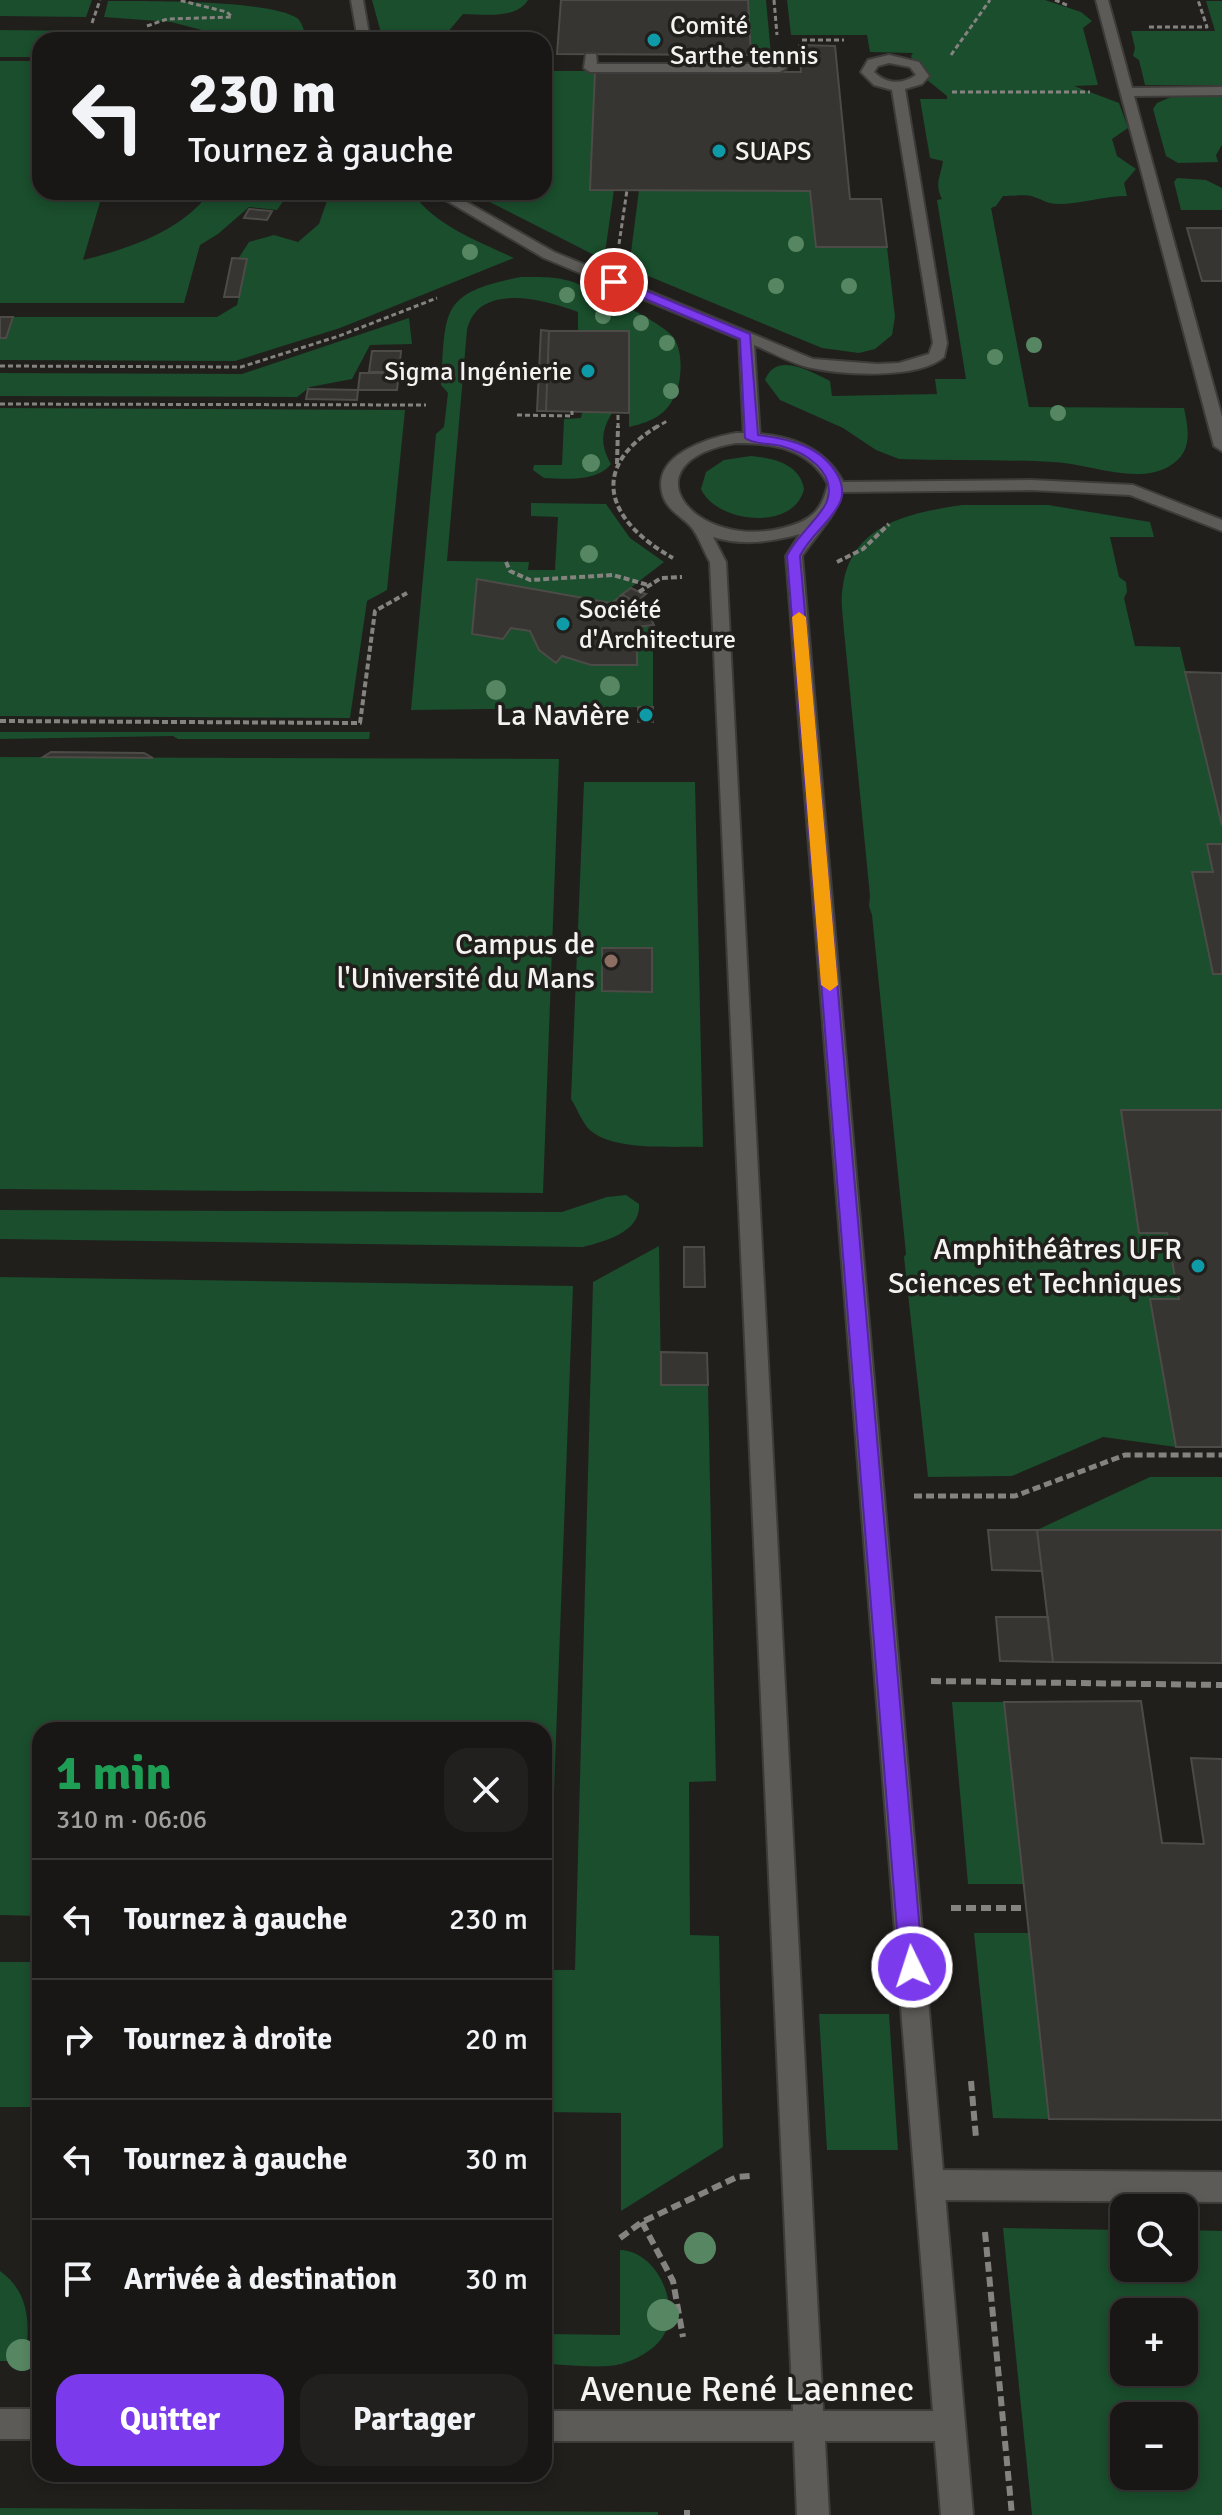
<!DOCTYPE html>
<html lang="fr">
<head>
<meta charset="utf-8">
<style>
	body { margin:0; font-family:Signika,sans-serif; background:#22201e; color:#f1f3f6; height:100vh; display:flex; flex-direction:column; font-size:30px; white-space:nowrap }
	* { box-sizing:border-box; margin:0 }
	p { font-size:26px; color:#9f9fa0 }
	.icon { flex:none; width:44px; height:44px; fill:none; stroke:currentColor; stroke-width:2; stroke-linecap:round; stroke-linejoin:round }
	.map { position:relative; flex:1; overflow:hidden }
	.panel { position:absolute; left:32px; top:1722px; width:520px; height:760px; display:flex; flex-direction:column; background:#191715; border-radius:24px; box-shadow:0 4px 12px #0003,0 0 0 2px #373634 }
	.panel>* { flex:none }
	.top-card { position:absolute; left:32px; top:32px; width:520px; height:168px; border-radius:24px; box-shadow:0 4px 12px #0003,0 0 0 2px #373634; background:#191715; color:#f1f3f6; overflow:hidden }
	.tools { position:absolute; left:1110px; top:2194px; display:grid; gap:16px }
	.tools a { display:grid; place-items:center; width:88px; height:88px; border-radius:16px; background:#191715; box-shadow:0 4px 12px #0003,0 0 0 2px #373634; font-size:40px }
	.pin { position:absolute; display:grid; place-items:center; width:68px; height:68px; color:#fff; margin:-34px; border:4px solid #fff; border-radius:50%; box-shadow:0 2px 8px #0007 }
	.me { position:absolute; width:88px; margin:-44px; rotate:356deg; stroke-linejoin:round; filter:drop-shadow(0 0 6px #0008) }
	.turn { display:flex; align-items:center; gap:28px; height:168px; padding:0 24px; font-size:36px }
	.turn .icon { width:104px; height:104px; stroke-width:2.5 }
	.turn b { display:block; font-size:56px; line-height:68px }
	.round { display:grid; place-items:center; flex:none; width:84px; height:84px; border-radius:24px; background:#22201e }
	.head { display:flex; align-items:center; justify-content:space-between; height:136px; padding:0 24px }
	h1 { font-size:48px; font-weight:700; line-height:60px; color:#1e9e55 }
	.action { display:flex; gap:16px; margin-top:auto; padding:16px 24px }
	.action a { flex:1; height:92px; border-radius:24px; background:#7c3aed; color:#fff; font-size:32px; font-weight:700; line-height:92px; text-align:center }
	.action a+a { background:#22201e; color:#f1f3f6 }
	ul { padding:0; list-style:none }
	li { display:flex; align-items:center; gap:24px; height:120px; padding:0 24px; border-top:2px solid #373634 }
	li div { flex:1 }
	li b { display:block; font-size:30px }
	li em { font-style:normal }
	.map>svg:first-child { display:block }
</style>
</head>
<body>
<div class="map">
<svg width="1222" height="2515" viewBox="0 0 1222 2515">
	<rect width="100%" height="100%" fill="#211f1c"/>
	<path fill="#1a4e2c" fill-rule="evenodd" d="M0,0h92l-6,17 -86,-1z
		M372,0h156c-12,20 -45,14 -65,14l-22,26h-58z
		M748,0h18l5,55h-20z
		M787,0h258l36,12 11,9 -9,7 15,57 -24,1 45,17 9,25 -16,11 5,17 19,13 -12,14 3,13c-24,0 -45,8 -69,8 -11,0 -14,-4 -24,-7 -8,-3 -22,-1 -31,-1l-7,10 -5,2 38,199 155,1c5,24 9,45 -16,59 -33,18 -80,-4 -115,-5 -52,-3 -103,-1 -154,-3l-23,-9 -33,-22 -63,-28 -15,-20c11,-29 45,-9 65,1l2,15 105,-2 -2,-15h31l-29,-179 5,-1c-8,-16 -1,-23 1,-38l-13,-3 -10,-59h27v-3l-31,-25 -5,-15 2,-3 -43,-1 -3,-17h-76z
		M108,1c40,0 162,-1 189,17 6,5 7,14 10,22h-67l-69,-18 -67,-5z
		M1206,1h16v84h-77l-6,-25 -6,-4 2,-8 -4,-17h84z
		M0,30l89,1 78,9h-127v17h-40z
		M0,61h40v131h63l-20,68c45,-11 99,-29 127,-68l79,1 -12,17 -28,-3 -31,27 -18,11 -16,58h-184z
		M544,71h51l-5,118 24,1 -10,70 -134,-68h74z
		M1171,97h51v48l-6,10 2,7 -40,1 -12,-7 -13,-47 4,-6z
		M1177,178l29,2 16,8v22h-41l-7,-28z
		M639,190l171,1 6,56h71l8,70 -3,18 -17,14 -16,4 -37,-5 -193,-80z
		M330,192h82c23,34 66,49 102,66l-174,70 -105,33 -235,-1v-22l6,-1 7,-20h204l20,-12 10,-46h-9l11,-17 25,-7 24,7 21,-18z
		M521,277c16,0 33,-1 49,4 21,7 93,41 104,57 8,13 8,34 4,49 -8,26 -23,34 -49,40v-96h-51v-19c-33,-12 -100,-31 -111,18l-20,231 82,1 -1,8h27l3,-53 -27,-1v-13l75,1 24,34 34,24 -53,41 -134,-24 -5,55 30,5 9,-11 19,3 9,19 17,13 6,-7 29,9h45l1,-38h16v80l-242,3 25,-276 8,-7 4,-34 -7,-8c5,-75 -2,-92 80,-108z
		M409,318l3,26 -42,1 -18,34 -42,8 -13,10 -297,-1v-23l242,1z
		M0,408l405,2 -18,180 -20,11 -17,117 -350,-2z
		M582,413h30c-11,18 -12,32 -1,51 -14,18 -46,15 -67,14l-11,-8 1,-5h28l2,-46 17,-1z
		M751,456c22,2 49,8 53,33 -10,43 -88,34 -103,0l5,-17 18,-12z
		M962,505h86l102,17 4,15h-44l9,40 7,5 1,10 -3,6 11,48 45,1 42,179v18h-15l6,28h-20l20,102h9v136h-85v17l-13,8 3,16 5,3 35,79 12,66 -13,91 10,57 -73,-10 -91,39 -84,1 -24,-220 2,-3 -34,-339 -3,-9 1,-10 -26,-265c-1,-15 -4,-31 -1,-45 9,-62 66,-73 119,-81z
		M0,732h370l-1,7h-191l-5,-3 -173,3z
		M0,757l559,2 -16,434 -543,-4z
		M584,782h111l8,365c-30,-1 -88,4 -112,-16 -8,-6 -14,-23 -20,-32z
		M626,1195l13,9c2,28 -33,37 -56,43l-583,-8v-29l562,2 45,-15z
		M659,1246l2,139h47l8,396 -27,1 1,153 29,1 4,211 -102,64v-98l-77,-1v-142h31l18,-688z
		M0,1277l573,9 -24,639h-5v-195h-504v186l-40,-1z
		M1150,1477h72v53h-185z
		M952,1702h52l20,182h-56z
		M974,1933h56l19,186 -56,-1z
		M0,1962h40v145h-40z
		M819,2014h70l9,136h-71z
		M1003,2228l121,2v38h60v-38l38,1v284h-190zM1124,2312h60v60h-60zM1124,2416h60v60h-60z
		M620,2250c33,1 55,43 48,74 -4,20 -25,33 -44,39 -19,7 -59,1 -80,1v-30l76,1z
		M0,2271c31,22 30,56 25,90h-25z
		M0,2508l658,4v3h-658z"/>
	<path fill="#363531" stroke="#4c4b47" stroke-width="2" d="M561,0h187l3,55 -194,-1z
		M799,45l36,1 15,153h31l6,48h-71l-6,-56 -220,-1 5,-119 206,1z
		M249,209l23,2 -5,9 -23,-2z
		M1187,228h35v53h-20z
		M232,258l15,1 -8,38h-15z
		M0,317h13l-7,21h-6z
		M541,330l8,1 -3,80h-9z
		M549,331h80v82l-83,-2z
		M372,351h29l-2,21h-30z
		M360,373h39l-2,17h-39z
		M308,389l50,1 -1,10 -51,-1z
		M477,579l134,24 12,-8 23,14 8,16 -17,2v38h-46l-29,-9 -6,7 -17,-13 -9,-19 -19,-3 -8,11 -31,-5z
		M631,588l8,4 7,2 -10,8 -15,-7z
		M1185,672l37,1v153z
		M638,707h15v15h-15z
		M51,752l93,1 9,5 -110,-1z
		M1207,844h15v130h-9l-21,-102h21z
		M602,948h50v44l-50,-1z
		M1121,1110h101v337h-46l-26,-148h29l-12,-66h-28z
		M684,1247h20l1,40h-21z
		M661,1352l46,1 1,32h-47z
		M988,1530h49l5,41 -50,-1z
		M1037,1530h185v133l-169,-1z
		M996,1617h52l5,45 -53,-1z
		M1141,1701l21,142 42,1 -13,-86 31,1v361l-173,-1 -45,-417z"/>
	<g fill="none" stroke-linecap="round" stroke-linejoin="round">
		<defs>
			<path id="service" d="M351,0h12l7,40h-12z
				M1096,0h12l24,88 90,-1v8l-88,1 88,321v34l-8,-5z
				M889,55l30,7 10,14 -7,8 -17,5 42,254 -3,14c-27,23 -104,18 -137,10 -18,-5 -36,-15 -53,-22l6,93 -2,3h-12l-2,-3 -5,-99 -195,-81 -112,-66h17l105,60 259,107 64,5 22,-1 30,-9 4,-11 -41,-253 -18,-5 -13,-13 7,-12zM889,63l21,4 6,8c-14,10 -30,9 -42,-3l4,-6z
				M930,2170l292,2v30l-292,-2 -10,-5 -5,-10 5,-10z"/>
			<path id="pedestrian" d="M586,54h10l1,10h183l6,4 -6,4h-190l-6,-4z"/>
			<path id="minor" d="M736,433c43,0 85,8 107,49l188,-2 102,5 89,35v11l-92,-36 -99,-5 -189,2c-4,21 -27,44 -40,64l171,1959h-32l-6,-74h-110l4,74h-32l-3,-74h-250v-30h249l-83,-1849c-6,-10 -11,-25 -18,-34 -9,-11 -24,-17 -29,-32 -13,-41 45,-58 73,-63zM736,443c37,0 73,5 92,41 -6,27 -17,37 -45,44 -90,23 -159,-66 -47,-85zM800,534l-14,22 147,1855h-110l-97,-1849 -13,-25c29,9 57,5 87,-3z
				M0,2409h40v30h-40z"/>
		</defs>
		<use href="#service" stroke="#3e3c3a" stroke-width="4"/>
		<use href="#pedestrian" stroke="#3e3c3a" stroke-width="4"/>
		<use href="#minor" stroke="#3e3c3a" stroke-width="4"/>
		<path stroke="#848380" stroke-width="3" stroke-dasharray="5 3" stroke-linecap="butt" d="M774,0l3,35
			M1055,0l14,6
			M92,23l8,-23
			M147,26l20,-7 65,-2 -5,-5 -49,-12
			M1149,27h58l-9,-27
			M802,40h42
			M951,55l39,-55
			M952,92h138
			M619,244l8,-54
			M0,366l241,1 98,-31 98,-38
			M0,404l426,1
			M517,415l55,1v-5
			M618,428v-15
			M655,428l12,-7"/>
		<path stroke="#848380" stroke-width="4" stroke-dasharray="6 3" stroke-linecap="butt" d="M658,426c-73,44 -48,97 15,132
			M617,464l1,-38
			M506,562l4,9 20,9 83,-5 35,10
			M837,562l26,-13 26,-25
			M639,592l22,-14 21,-1
			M0,721l360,2 15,-112 32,-18"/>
		<path stroke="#848380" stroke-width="5" stroke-dasharray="8 4" stroke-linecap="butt" d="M914,1496h101l110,-41h97"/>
		<path stroke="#848380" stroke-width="6" stroke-dasharray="10 5" stroke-linecap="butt" d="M931,1681l291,4
			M951,1908h75
			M971,2081l5,57
			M642,2222l31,59 10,56
			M985,2232l27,283
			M620,2238l22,-16 95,-45 14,-1
			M687,2510v5"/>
		<use href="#service" fill="#5d5b57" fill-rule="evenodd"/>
		<use href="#pedestrian" fill="#5d5b57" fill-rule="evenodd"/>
		<use href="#minor" fill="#5d5b57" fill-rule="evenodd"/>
	</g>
	<g fill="#578662">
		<circle cx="796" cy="244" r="8"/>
		<circle cx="470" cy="252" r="8"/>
		<circle cx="776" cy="286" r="8"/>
		<circle cx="849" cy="286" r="8"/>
		<circle cx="567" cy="295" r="8"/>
		<circle cx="603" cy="316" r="8"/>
		<circle cx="641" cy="323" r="8"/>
		<circle cx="667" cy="343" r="8"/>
		<circle cx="1034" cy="345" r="8"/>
		<circle cx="995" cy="357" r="8"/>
		<circle cx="671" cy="391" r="8"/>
		<circle cx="1058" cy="413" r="8"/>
		<circle cx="591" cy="463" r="9"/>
		<circle cx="589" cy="554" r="9"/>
		<circle cx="610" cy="686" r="10"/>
		<circle cx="496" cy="690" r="10"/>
		<circle cx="700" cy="2248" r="16"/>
		<circle cx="663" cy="2315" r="16"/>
		<circle cx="22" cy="2355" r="16"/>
	</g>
	<path fill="#7c3aed" stroke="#51269a" stroke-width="2" d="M610,279h8l132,55 8,101c32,4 64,11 80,41 5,9 6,21 0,30 -10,18 -28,30 -38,50l123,1411 -3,8 -8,3 -8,-3 -4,-8 -113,-1411c9,-20 35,-40 40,-55 10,-29 -22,-49 -46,-55 -12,-3 -26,-1 -36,-8l-5,-99 -130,-55z"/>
	<path fill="#f59e0b" d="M799,612l7,5 32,368 -8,6 -9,-6 -29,-368z"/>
	<g fill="#0f9aa8" stroke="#211f1c" stroke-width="3">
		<circle cx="654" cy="40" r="8"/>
		<circle cx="719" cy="151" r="8"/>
		<circle cx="588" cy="371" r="8"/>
		<circle cx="563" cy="624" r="8"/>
		<circle cx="646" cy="715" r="8"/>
		<circle cx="1198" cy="1266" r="8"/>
	</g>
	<circle fill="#8d6e63" stroke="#211f1c" stroke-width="3" cx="611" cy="961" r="8"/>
	<g text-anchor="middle" stroke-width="7" stroke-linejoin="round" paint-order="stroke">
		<g font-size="26" fill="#f4f3f1" stroke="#211f1c" text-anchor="start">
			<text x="670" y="34">Comité<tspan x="670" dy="30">Sarthe tennis</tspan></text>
			<text x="735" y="160">SUAPS</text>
			<text x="572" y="380" text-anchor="end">Sigma Ingénierie</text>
			<text x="579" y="618">Société<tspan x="579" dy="30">d'Architecture</tspan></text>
		</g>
		<g font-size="30" fill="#f4f3f1" stroke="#211f1c" text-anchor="end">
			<text x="630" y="725">La Navière</text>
			<text x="595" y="954">Campus de<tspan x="595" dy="34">l'Université du Mans</tspan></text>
			<text x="1182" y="1259">Amphithéâtres UFR<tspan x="1182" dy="34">Sciences et Techniques</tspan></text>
		</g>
		<g font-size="36" fill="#f4f3f1" stroke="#211f1c">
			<text x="747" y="2401">Avenue René Laennec</text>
		</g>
	</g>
</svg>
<div class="tools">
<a><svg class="icon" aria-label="search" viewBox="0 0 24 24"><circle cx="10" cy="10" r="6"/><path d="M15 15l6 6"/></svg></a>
<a>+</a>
<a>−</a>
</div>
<div class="pin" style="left:614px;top:282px;background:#d93025"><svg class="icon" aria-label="arrive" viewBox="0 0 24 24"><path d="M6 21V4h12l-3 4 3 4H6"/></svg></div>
<svg class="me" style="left:912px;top:1967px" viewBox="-20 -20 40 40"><circle r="17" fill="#7c3aed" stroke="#fff" stroke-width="3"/><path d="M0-11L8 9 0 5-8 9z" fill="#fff"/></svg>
<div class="top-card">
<div class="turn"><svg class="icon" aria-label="left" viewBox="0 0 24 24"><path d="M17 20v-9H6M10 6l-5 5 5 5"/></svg><div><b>230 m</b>Tournez à gauche</div></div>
</div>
<section class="panel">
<div class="head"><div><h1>1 min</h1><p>310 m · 06:06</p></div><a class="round"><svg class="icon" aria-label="close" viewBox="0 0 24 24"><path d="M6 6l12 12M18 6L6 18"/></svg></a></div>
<ul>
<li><svg class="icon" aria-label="left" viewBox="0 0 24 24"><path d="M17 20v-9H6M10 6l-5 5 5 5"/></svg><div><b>Tournez à gauche</b></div><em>230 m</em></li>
<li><svg class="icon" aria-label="right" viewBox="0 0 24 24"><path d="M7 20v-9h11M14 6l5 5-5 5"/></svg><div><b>Tournez à droite</b></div><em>20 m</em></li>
<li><svg class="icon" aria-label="left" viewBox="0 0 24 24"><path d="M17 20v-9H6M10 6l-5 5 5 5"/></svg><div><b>Tournez à gauche</b></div><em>30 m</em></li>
<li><svg class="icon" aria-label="arrive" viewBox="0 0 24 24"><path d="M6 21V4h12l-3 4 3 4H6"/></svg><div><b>Arrivée à destination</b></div><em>30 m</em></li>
</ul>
<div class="action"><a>Quitter</a><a>Partager</a></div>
</section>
</div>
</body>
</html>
